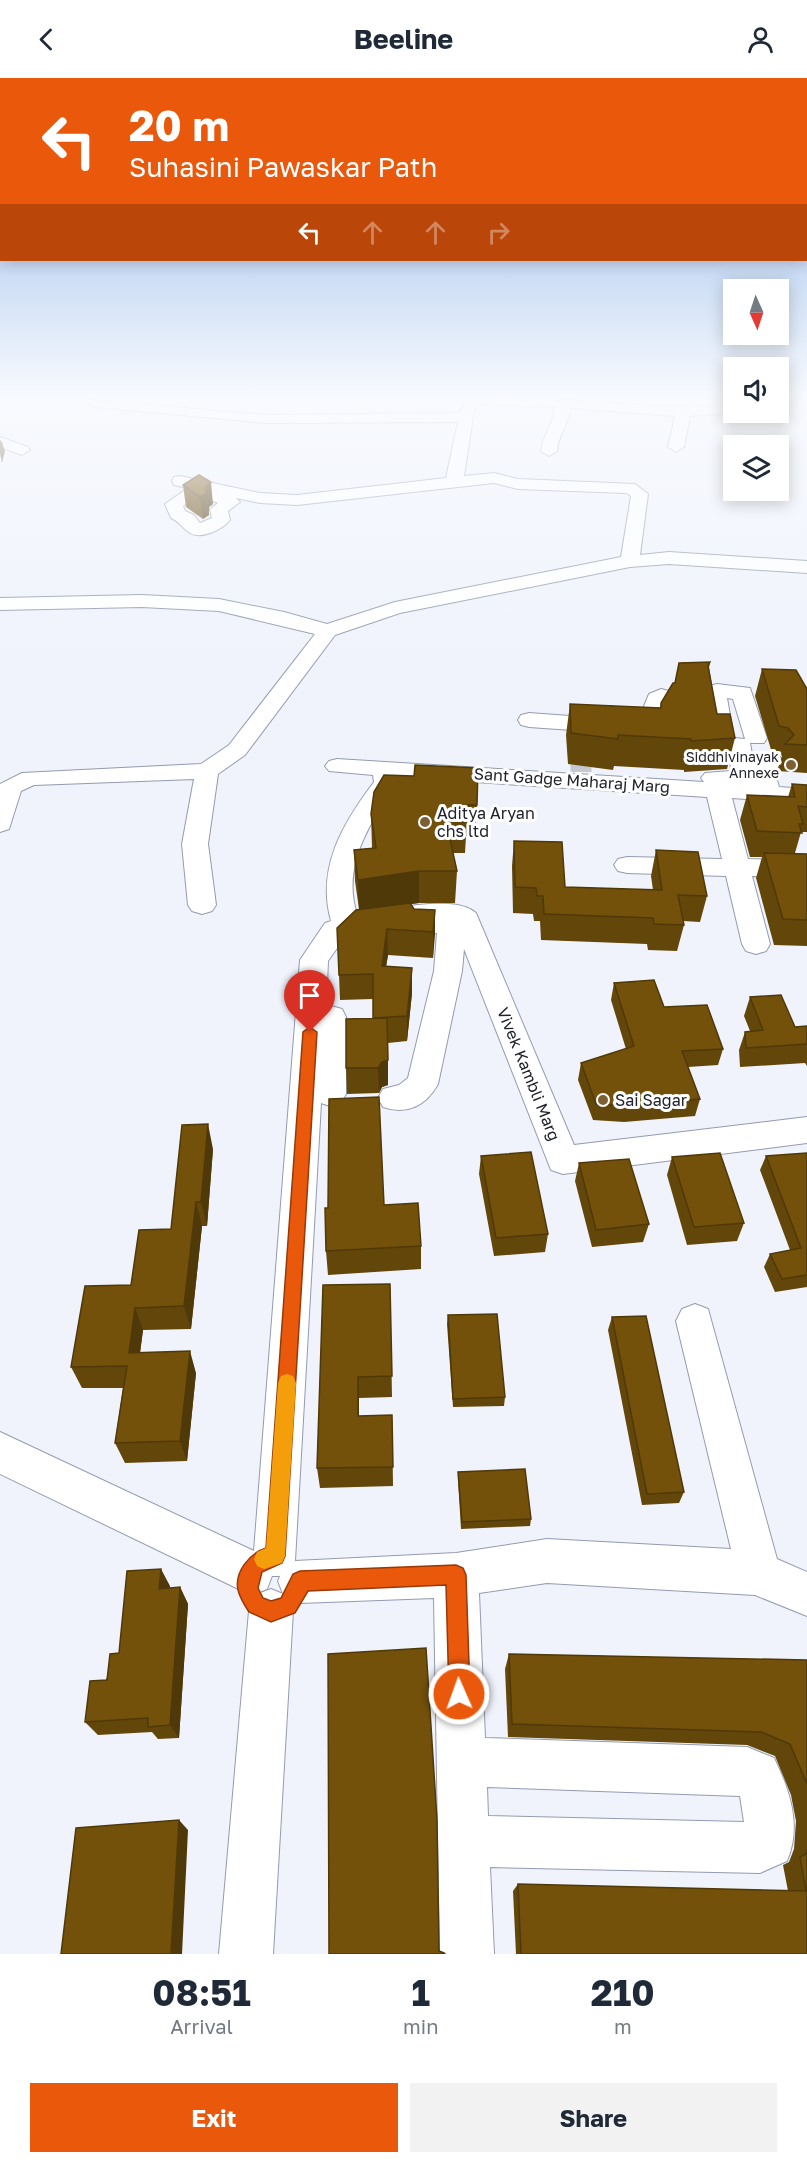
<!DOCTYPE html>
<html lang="en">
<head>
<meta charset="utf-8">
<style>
	body { margin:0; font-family:"Golos Text",sans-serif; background:#f2f2f3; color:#1f2937; height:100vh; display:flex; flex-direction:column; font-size:22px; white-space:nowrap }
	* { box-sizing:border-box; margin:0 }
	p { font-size:20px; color:#747a83 }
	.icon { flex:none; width:33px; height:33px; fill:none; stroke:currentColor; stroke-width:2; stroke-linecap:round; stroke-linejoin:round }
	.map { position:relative; height:1876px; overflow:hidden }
	.drawer { display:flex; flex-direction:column; background:#fff; flex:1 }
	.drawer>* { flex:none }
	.hud { position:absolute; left:0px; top:0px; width:807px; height:183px; box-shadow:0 3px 15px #0003; background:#ea580c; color:#fff; overflow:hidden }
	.needle { width:39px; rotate:177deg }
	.tools { position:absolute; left:723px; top:201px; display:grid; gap:12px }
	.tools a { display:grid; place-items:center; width:66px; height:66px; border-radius:0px; background:#fff; box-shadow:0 3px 15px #0003; font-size:30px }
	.pin { position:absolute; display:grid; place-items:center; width:51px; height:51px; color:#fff; margin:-62px -26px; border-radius:50% 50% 50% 0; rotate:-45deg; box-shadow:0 0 6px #0007 }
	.pin .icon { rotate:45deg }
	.me { position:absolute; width:66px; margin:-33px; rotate:358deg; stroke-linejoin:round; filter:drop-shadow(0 0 4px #0008) }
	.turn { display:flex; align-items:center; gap:21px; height:126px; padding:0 30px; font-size:27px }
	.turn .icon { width:78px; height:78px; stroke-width:2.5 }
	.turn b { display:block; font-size:42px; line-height:51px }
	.lanes { display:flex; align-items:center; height:57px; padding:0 30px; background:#0003; justify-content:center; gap:30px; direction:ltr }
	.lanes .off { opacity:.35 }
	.eta { display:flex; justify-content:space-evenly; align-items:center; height:102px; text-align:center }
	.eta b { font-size:36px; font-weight:700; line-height:42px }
	.button { display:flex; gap:12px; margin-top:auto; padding:12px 30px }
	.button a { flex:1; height:69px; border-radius:0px; background:#ea580c; color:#fff; font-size:24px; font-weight:700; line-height:69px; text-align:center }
	.button a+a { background:#f2f2f3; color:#1f2937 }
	header { display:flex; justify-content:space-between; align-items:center; height:78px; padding:0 30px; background:#fff; font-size:27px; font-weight:700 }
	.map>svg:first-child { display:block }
</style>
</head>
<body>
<header><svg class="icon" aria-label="back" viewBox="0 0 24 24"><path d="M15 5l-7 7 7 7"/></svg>Beeline<svg class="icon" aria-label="person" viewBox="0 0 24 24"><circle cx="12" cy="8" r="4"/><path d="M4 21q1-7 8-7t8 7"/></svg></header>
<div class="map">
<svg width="807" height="1876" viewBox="0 0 807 1876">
	<rect width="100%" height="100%" fill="#f0f3fc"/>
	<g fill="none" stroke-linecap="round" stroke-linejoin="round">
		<path stroke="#c6c9d2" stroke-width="21" stroke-dasharray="21 10" stroke-linecap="butt" d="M581,651v43"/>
		<defs>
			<path id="minor" d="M0,317h11l-11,6z
				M476,318c84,-1 165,15 249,10l4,-6 5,-1 1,14 -45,3 -6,31 -8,5 -8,-5 7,-31 -105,-8c-2,19 -11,24 -13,43l-8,5 -8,-5c3,-19 12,-25 14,-44l-75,-3 -6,7 -10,65 30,-3 24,6 117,5 13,10 -8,61 29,-3 138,9v12l-138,-9 -39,3 -230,46 -65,22 -90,120 -27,19 -10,70 8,61 -4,6 -10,3 -10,-3 -4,-6 -6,-61 12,-65 -160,6 -13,6 -12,38 -9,3v-48l22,-11 179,-9 28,-19 86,-111 -96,-23 -77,-4 -142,3v-12l142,-3 77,4 65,13 43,12 68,-22 226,-45 10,-61 -5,-3 -108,-4 -24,-6 -197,22 -37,-2 -24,-5 4,4 -12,9 2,9c-7,9 -29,20 -40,13 -8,-5 -10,-11 -19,-15l-6,-14 23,-16 -14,-3 -2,-4 2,-4 6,-1 80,17 37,2 149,-17 12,-56 -192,1 -170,-16 -5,-1 -2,-3 2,-3 175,15 193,-2 12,-16zM203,415l2,5 13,5 -8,6 2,9 -12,5 -6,-8 -9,-4 -2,-5z
				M0,359l28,10 2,3 -8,5 -22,-8z
				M717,606l33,4 17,50 -3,5h-14l3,17 19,-5 8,2 4,5 -4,5 -6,2 5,18 28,2v14l-75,-5 16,61 59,2v16l-55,-1 18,68 -4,7 -10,3 -10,-3 -4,-7 -16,-68 -99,-3 -9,-2 -4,-6 4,-6 9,-2 95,2 -15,-62 -310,-20 1,5c-27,39 -57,83 -41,132 28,-3 98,-21 119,-1l98,232 233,-28v26l-244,31 -12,-4 -87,-221 -2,22 -24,113c-12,22 -31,31 -55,23l-5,-9 5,-9 16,-4 9,-7 26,-107 3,-38 -13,1 -10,-2 -3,-6 -66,11 -17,24 -2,47 5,-2 11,3 4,8v77l-5,9 -11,3 -9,-3 -26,458 161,-8 91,-14 184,10 -55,-228 6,-12 13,-5 13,5 69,250 30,13v44l-52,-21 -208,-12 -68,10 6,145 262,9 27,11c16,33 28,68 13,103l-27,12 -270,-6 4,87h-54l-6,-356 -134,5 -12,-5 5,13 -20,343h-54l30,-343 6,-16 16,-6 12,5 -5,-13 2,-5h-8l-5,13 -16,6 -251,-121v-42l254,119 46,-591 25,-37 6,-2c-15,-53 12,-98 43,-139l-1,-7 -44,-4 -4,-5 4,-5 8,-2 367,23 -3,-4 4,-5 26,-2 -2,-29 -13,-1 -3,-5 -9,-40 5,-10zM727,620l6,1 12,40 -11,-1zM487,1709l253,9 4,26 -256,-6z
				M661,611l8,2 3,5 -16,35 -12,4 -115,-8 -8,-2 -3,-5 3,-5 8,-2 109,8 11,-27z"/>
		</defs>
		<use href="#minor" stroke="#939baf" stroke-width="2"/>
		<use href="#minor" fill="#fff" fill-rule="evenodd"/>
	</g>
	<path fill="#634609" d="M183,407l30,19 -4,3v8l-6,4 -17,-12z
		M710,584l-1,6 8,46 18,24 -8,31 -43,3v-2l-70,-4 -1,4 -45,-6 -2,-29 4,-31 90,4 1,-5 14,-20 4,-20z
		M762,591l45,20v84l-30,-2 5,-15 -1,-1 -9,-2 -17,-57z
		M384,697l93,30 -2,31h-9l-1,17h-12l4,18 -2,32h-36l-8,1 3,5 21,1 -2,48 -45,-3 -2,11 26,27 -5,48 -19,2v42l-6,2 -3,6 -32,1 -1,-26 27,-49v-20l-33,1 -1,-25 20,-66 -4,-28 -1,-31 18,-2 -1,-34z
		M792,706l15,1v47h-6l-6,21 12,1v92l-33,-1 -18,-67 6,-21h-12l-10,-37 7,-25 41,2z
		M514,763l51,46 88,3 -2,-14 5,-26 51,46 -7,26 -17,-1 1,4 -7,26 -29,-1 -1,-6 -106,-4 -1,-19h-6l-1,-7 -20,-1 -1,-47z
		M614,905l50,24 59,42 -5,16 -30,2 12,32 -5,17 -71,6 -31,-2 -15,-40 3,-17 45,-14 -15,-49z
		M750,919l45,30 12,-1v40l-2,-3 -65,4 -1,-17 6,-18 5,-1 -6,-15z
		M213,1071l-6,77h-5l-11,103 -48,1 -3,23 56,20 -9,88 -62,2 -10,-20 8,-55h-41l-11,-21 100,-138z
		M807,1075v134l-32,5 -11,-25 6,-13 20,-4 -30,-80 6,-14z
		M481,1078l67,78 -3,18 -51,4 -15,-82z
		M672,1079l72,66 -7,18 -50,4 -20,-70z
		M579,1085l70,61 -6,18 -51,5 -17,-66z
		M384,1127l37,41v23l-93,6 -2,-24z
		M390,1206l2,113 -33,1v18l33,-1 1,71 -73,2 -3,-20z
		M448,1237l57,82 -1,9 -51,1 -6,-83z
		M612,1239l72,175 -5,11 -37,2 -34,-175z
		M458,1394l73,47 -1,7 -69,3 -3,-49z
		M170,1508l-1,2 11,-1 8,17 -9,134 -21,1 -6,-7 -54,3 -13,-13 34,-69z
		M509,1576l298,6v294h-291l-3,-63 5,-7 270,7 -5,-26 6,-3 5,-13 2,-28 -5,-26 -16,-39 -28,-11 -239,-8 -3,-68z"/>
	<path fill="#503908" d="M2,365l3,8 -3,12 -2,-10z
		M211,404l2,22 -4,3v8l-6,4 -3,-22 6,-11z
		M419,793v32l-60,8 -1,-31z
		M435,832v25l-2,23v-26z
		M387,851l1,26 -6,37v-26z
		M412,890v25l-5,48v-25z
		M388,982v25l-6,2 -3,6 -1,-25 4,-6z
		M208,1046l5,25 -6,77 -6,-24z
		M196,1124l6,24 -11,103 -7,-23z
		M135,1230l8,22 -6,45 -8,-22z
		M190,1273l6,22 -9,88 -7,-20z
		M358,1299l1,21v39l-1,-21z
		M161,1491l9,17 -2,20 -9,-17z
		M180,1509l8,17 -9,134 -9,-13z
		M179,1742l9,10 -6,124h-11z"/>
	<path fill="#73510b" stroke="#503908" stroke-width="1.5" d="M0,363l2,2 -2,10z
		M199,397l12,7 -5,4v7l-6,4 -17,-12z
		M710,584l-2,4 9,48h13l5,24 -44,3v-2l-73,-4v4l-47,-6 -1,-29 91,4v-5l12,-20h2l4,-20z
		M762,591l34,1 11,19v56l-22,-1 9,-9 -6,-7 -9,-2z
		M415,687l63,3 -1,37h-9l-1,17 -21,-1 11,50h-38l-61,9 -4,-30 22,-2 -5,-34 3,-22 10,-17 30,1z
		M792,706l15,1v22l-9,-1 5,18h-4l3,9 -45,-2 -10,-36 48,2z
		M514,763l48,1 3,45 97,3 -6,-40 42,2 9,44 -29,-1 6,30 -30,-1 -1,-6 -109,-4 -1,-18h-6l-1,-8 -21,-1z
		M764,775l43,1v66l-24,-1z
		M410,825l4,6 21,1 -2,22 -46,-3 -5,37 30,2 -5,48 -34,2v-44l-34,1 -2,-47 19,-18z
		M654,902l10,27 43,-2 16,44 -41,2 18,48 -72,7 -32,-2 -15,-41 53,-17 -20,-63z
		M781,917l14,32 12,-1v18l-61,4 -1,-16 18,-2 -13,-33z
		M387,940l1,42 -6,2 -4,6h-32v-49z
		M379,1019l5,108 34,-2 3,43 -95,5 -1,-43h3l1,-109z
		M208,1046l-7,78h-5l-12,104 -49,2 -6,45 61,-2 -10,90 -65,2 12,-77 -56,1 14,-81 46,-1 8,-55 32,-1 11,-104z
		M531,1074l17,82 -52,4 -15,-82z
		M720,1075l24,70 -50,4 -22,-70z
		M807,1075v122l-25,4 -12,-25 31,-6 -35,-92z
		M629,1081l20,65 -53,6 -17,-67z
		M390,1206l2,92 -34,1v39l34,-1 1,52 -76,1 6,-183z
		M497,1236l8,83 -52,2 -5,-84z
		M646,1238l38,176 -37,2 -35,-177z
		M525,1391l6,50 -69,3 -4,-50z
		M161,1491l-2,20 21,-2 -10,138 -22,2v-9l-63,4 5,-41 17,-1 3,-26 9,-1 8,-82z
		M426,1570l11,172 2,131 5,2 1,1h-116l-1,-300z
		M509,1576l298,6v124l-17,-40 -29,-12 -249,-8z
		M179,1742l-8,134h-110l15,-126z
		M807,1772v104h-286l-3,-70 288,7 -6,-34 6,-3z"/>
	<linearGradient id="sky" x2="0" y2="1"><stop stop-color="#86b0e7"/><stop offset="0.55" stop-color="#f8fafe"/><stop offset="1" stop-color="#f8fafe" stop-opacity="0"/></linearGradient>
	<rect width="807" height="580" fill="url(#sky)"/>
	<path fill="#ea580c" stroke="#983908" stroke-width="1.5" d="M310,949l7,5 -32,524 -3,7 -20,9 -4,16 5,10 8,3 10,-3 12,-24 7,-3 156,-6 7,3 3,7 4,119 -3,8 -8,3 -7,-3 -3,-8 -3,-109 -138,6 -13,22 -24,9 -22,-10c-4,-6 -9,-14 -11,-22 -4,-18 12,-37 28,-42l37,-516z"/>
	<path fill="#f59e0b" d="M287,1296l6,2 3,7 -11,173 -3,7 -18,6 -7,-3 -3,-7 3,-7 9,-4 12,-165 3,-7z"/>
	<g fill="#7c6033" stroke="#fff" stroke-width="2">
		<circle cx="791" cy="687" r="6"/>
		<circle cx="425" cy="744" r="6"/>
		<circle cx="603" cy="1022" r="6"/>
	</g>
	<g text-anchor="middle" stroke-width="6" stroke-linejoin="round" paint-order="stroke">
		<g font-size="14" fill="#20232b" stroke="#fff" text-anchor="end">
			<text x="779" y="684">Siddhivinayak<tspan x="779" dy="16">Annexe</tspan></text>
		</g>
		<g font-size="16" fill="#20232b" stroke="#fff">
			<text transform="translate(572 702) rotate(4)" y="6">Sant Gadge Maharaj Marg</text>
			<text transform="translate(529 996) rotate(68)" y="6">Vivek Kambli Marg</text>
		</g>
		<g font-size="16" fill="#20232b" stroke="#fff" text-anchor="start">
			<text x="437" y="741">Aditya Aryan<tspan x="437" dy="18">chs ltd</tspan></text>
			<text x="615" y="1028">Sai Sagar</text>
		</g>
	</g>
</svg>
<div class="tools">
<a><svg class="needle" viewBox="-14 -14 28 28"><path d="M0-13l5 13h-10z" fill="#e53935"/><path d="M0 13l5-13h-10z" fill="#747a83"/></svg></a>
<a><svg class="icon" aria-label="sound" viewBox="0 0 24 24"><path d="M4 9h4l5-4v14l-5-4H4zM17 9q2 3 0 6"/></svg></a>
<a><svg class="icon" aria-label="layers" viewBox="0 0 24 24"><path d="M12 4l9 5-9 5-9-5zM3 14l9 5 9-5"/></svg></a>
</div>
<div class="pin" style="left:310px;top:954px;background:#d93025"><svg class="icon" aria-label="arrive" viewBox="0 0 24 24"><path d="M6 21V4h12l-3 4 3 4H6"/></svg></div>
<svg class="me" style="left:459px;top:1616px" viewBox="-20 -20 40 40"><circle r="17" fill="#ea580c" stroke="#fff" stroke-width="3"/><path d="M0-11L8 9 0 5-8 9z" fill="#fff"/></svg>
<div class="hud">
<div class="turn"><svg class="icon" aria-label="left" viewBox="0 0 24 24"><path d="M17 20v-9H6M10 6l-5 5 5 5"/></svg><div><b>20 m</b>Suhasini Pawaskar Path</div></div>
<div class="lanes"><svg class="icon" aria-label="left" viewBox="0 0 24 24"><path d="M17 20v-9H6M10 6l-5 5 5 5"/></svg><svg class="icon off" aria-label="ahead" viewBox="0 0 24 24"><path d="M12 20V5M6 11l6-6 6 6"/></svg><svg class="icon off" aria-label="ahead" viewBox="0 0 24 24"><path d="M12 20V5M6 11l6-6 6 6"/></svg><svg class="icon off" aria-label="right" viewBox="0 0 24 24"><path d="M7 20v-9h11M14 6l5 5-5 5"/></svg></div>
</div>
</div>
<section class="drawer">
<div class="eta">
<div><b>08:51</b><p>Arrival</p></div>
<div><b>1</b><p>min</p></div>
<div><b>210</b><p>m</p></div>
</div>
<div class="button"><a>Exit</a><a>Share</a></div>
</section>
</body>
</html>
